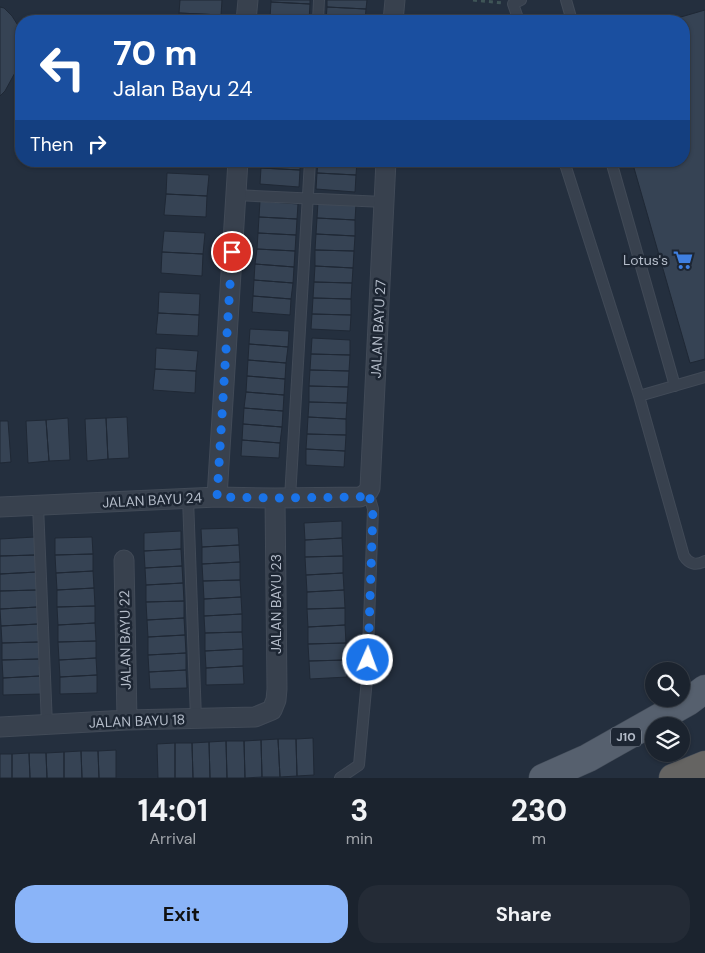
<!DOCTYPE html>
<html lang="en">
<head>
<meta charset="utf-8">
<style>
	body { margin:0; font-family:"DM Sans",sans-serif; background:#242b36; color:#f1f3f6; height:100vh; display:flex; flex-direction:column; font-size:19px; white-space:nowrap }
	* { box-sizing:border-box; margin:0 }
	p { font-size:16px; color:#a0a4aa }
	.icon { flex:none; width:28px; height:28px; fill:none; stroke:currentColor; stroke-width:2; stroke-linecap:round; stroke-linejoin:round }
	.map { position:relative; height:778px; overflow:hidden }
	.details { display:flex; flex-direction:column; background:#1b232e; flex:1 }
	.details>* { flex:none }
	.hud { position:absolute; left:15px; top:15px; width:675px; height:152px; border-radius:20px; box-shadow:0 1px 4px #0004,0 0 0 1px #39404a; background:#1a4fa0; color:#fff; overflow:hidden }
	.tools { position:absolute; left:645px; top:662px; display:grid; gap:10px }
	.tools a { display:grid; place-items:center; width:45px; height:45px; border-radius:50%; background:#1b232e; box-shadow:0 1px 4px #0004,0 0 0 1px #39404a; font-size:25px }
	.pin { position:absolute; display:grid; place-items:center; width:42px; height:42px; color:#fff; margin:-21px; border:2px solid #fff; border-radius:50%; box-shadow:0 1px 5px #0007 }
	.me { position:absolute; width:55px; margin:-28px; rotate:2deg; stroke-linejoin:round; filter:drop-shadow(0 0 4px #0008) }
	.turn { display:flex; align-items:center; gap:18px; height:105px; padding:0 15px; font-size:22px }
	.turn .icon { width:65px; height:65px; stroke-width:2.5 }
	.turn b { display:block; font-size:35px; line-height:42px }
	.then { display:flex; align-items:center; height:48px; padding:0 15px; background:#0003; gap:10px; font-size:19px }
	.eta { display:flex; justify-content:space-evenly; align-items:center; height:85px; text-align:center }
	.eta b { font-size:30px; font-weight:700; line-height:35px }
	.button { display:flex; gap:10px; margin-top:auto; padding:10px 15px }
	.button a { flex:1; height:58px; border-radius:20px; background:#8ab4f8; color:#111; font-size:20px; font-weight:700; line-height:58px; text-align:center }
	.button a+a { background:#242b36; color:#f1f3f6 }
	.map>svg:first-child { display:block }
</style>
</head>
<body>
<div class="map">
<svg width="705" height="778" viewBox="0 0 705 778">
	<rect width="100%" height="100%" fill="#242f3e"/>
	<path fill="#364354" stroke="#1f2835" d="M180,0h42l-1,15 -42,-2z
		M271,0h39v4l-39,-2z
		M327,0h40l-1,9 -39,-2z
		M271,2l39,2 -1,16 -39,-2z
		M0,7l4,1 8,8 7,11 1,21v11l-3,10 -12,22 -5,5z
		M327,7l39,2 -1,12h-39z
		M705,10v349l-15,4 -58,-202h52v-140h-17z
		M179,13l42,2v6h-42z
		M270,18l39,2 -39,1z
		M261,161h39v9l-39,-2z
		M318,161h39l-1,14 -39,-2z
		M261,168l39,2 -1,17 -39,-3z
		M167,173l42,2 -2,21 -41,-2z
		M317,173l39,2 -1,17 -39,-3z
		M166,194l41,2 -1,21 -42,-2z
		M260,201l38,3 -1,15 -38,-2z
		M318,202l38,2 -1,16 -38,-2z
		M259,217l38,2 -1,16 -38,-2z
		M317,218l38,2v16l-39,-2z
		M164,231l41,2 -2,21 -41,-2z
		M258,233l38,2 -1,16 -38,-2z
		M316,234l39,2 -1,15 -39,-1z
		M257,249l38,2 -1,16 -39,-3z
		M315,250l39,1 -1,17 -38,-2z
		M162,252l41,2 -1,22 -41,-3z
		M255,264l39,3 -1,16 -39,-3z
		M315,266l38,2 -1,15 -38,-1z
		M254,280l39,3 -2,16 -38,-3z
		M314,282l38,1 -1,16 -38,-1z
		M159,292l41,2 -1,21 -41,-2z
		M253,296l38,3 -1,16 -38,-3z
		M313,298l38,1v16l-39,-1z
		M158,313l41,2 -1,21 -42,-2z
		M312,314l39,1 -1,16 -39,-2z
		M250,329l39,2 -1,16 -39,-3z
		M312,338l38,2v15l-39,-1z
		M249,344l39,3 -2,16 -38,-3z
		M156,348l42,3 -2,20 -41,-2z
		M311,354l39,1 -1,16 -39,-1z
		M248,360l38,3 -1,16 -38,-3z
		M155,369l41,2 -1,22 -42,-3z
		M310,370l39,1 -1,16 -39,-1z
		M247,376l38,3 -1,16 -38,-3z
		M309,386l39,1 -1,16 -38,-1z
		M246,392l38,3 -1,16 -39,-3z
		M309,402l38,1 -1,16 -38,-2z
		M244,408l39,3 -1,16 -39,-3z
		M127,417l2,41 -21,1 -2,-41z
		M308,417l38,2v16l-39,-1z
		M68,418l2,42 -21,1 -3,-41z
		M106,418l2,41 -21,2 -2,-42z
		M46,420l3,41 -21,2 -2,-42z
		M0,421h8l3,41 -11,1z
		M243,424l39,3 -2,16 -38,-3z
		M307,434l39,1 -1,16 -39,-2z
		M242,440l38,3 -1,15 -38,-2z
		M306,449l39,2 -1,16 -38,-2z
		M342,521v17l-37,2 -1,-17z
		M238,528l1,17 -37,2 -1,-18z
		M181,531v18l-37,2v-18z
		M35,537l1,18 -36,1v-17z
		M92,537l1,17 -38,1v-17z
		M342,538l1,18 -38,1v-17z
		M239,545l1,17 -38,2v-17z
		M181,549l1,17 -37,2 -1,-17z
		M93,554v17l-37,2 -1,-18z
		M36,555l1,17 -37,2v-18z
		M343,556v17l-37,2 -1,-18z
		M240,562v18l-37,1 -1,-17z
		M182,566l1,17 -37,2 -1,-17z
		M93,571l1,17 -37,2 -1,-17z
		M37,572v18l-37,1v-17z
		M343,573l1,17 -37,2 -1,-17z
		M240,580l1,17 -37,2 -1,-18z
		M183,583l1,18 -38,1v-17z
		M94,588l1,18 -38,1v-17z
		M37,590l1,17 -38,2v-18z
		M344,590l1,18 -38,1v-17z
		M241,597l1,17 -38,2v-17z
		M184,601v17l-37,2 -1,-18z
		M95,606v17l-37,2 -1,-18z
		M38,607v17l-37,2 -1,-17z
		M345,608v17l-37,2 -1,-18z
		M242,614v18l-37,1 -1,-17z
		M184,618l1,17 -37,2 -1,-17z
		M95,623l1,18 -38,1v-17z
		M38,624l1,18 -37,1 -1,-17z
		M345,625l1,18 -38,1v-17z
		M242,632l1,17 -38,2v-18z
		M185,635l1,18 -38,2v-18z
		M96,641v17l-37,2 -1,-18z
		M39,642v17l-37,1v-17z
		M346,643v17l-37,1 -1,-17z
		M243,649v17l-37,2 -1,-17z
		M186,653v17l-37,2 -1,-17z
		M96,658l1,17 -37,2 -1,-17z
		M39,659l1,17 -37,2 -1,-18z
		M346,660l1,17 -37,2 -1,-18z
		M243,666l1,18 -38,1v-17z
		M186,670l1,18 -37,1 -1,-17z
		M97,675v18l-37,1v-17z
		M40,676l1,18 -38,1v-17z
		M313,738l1,37 -17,1 -1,-37z
		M278,739l2,38h-18l-1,-37z
		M278,739h18l1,37 -17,1z
		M261,740l1,37 -17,1 -1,-37z
		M226,741h18l1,37h-18z
		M226,741l1,37h-17l-1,-36z
		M209,742l1,36h-17l-1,-35z
		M175,743h17l1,35h-18z
		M175,743v35h-17l-1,-34z
		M116,750v28h-17l-1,-27z
		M81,751l1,27h-18v-26z
		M81,751h17l1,27h-17z
		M64,752v26h-17l-1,-25z
		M29,753h17l1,25h-17z
		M29,753l1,25h-18v-24z
		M0,754h12v24h-12z"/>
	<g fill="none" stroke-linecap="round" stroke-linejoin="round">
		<defs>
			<path id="service" d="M566,0l6,21
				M318,21l1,-21
				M519,21l-6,-17 8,-4
				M564,161l75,235 66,-19
				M611,161l64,225
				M235,195l149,7
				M639,396l45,160c5,8 12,10 21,5
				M188,498l8,221
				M290,498l20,-337
				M38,505l9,220
				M340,778l19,-13 8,-86 6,-170 -5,-17"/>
			<path id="minor" d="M246,21l2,-21
				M393,21l2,-21
				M217,497l21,-336
				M0,507l217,-10 58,1 85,-1c5,-2 8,-4 10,-9l16,-327
				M124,560l3,160
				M0,727l127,-7 128,-3 17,-7 4,-10 1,-11 -2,-191"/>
			<path id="primary" d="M543,778l45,-20 101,-57 16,-12"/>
			<path id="trunk" d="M673,778l32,-13"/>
		</defs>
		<use href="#service" stroke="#414a57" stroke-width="12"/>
		<use href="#minor" stroke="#414a57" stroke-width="21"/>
		<use href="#primary" stroke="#414a57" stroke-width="29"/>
		<use href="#trunk" stroke="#434c59" stroke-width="29"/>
		<path stroke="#3f5557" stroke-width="3" stroke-dasharray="4 4" stroke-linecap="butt" d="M473,0l30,3"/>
		<use href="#service" stroke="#38414e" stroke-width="10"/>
		<use href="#minor" stroke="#38414e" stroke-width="19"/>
		<use href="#primary" stroke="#56606e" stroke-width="28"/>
		<use href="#trunk" stroke="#656462" stroke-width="28"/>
	</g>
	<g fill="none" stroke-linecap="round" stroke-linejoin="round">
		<path stroke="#1a73e8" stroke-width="9" stroke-dasharray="0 16.2" d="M232,252l-15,245 58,1 85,-1 8,-5 5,17 -5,151"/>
	</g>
	<defs>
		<symbol id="supermarket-bare" viewBox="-9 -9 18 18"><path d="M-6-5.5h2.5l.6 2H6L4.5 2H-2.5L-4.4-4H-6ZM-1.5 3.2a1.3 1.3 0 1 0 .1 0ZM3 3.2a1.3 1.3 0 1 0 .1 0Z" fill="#3f7fe0" stroke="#1d2633" stroke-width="2.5" paint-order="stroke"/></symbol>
	</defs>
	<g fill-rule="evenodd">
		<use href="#supermarket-bare" x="669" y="246" width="28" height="28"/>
	</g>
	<g text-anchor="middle" stroke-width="5" stroke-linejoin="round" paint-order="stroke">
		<rect fill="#1d2633" stroke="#878f9c" stroke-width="1" x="611" y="727.5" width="30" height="19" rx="4"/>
		<g font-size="12" font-weight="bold" fill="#b4bcc9">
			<text x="626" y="741">J10</text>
		</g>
		<g font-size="14" fill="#b4bcc9" stroke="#1d2633" text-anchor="end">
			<text x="668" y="265">Lotus's</text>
		</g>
		<g font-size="14" fill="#b4bcc9" stroke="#1d2633">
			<text transform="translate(378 329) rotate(-87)" y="5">JALAN BAYU 27</text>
			<text transform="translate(152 500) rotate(-3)" y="5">JALAN BAYU 24</text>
			<text transform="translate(276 604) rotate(-90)" y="5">JALAN BAYU 23</text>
			<text transform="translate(125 640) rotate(-91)" y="5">JALAN BAYU 22</text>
			<text transform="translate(137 721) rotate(-2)" y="5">JALAN BAYU 18</text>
		</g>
	</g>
</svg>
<div class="tools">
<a><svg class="icon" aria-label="search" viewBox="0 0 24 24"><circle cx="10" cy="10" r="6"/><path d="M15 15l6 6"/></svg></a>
<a><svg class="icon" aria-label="layers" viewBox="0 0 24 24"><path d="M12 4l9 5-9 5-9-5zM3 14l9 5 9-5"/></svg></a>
</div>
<div class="pin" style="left:232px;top:252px;background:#d93025"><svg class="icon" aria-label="arrive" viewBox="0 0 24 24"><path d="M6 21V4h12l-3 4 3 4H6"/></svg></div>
<svg class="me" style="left:368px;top:660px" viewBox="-20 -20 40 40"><circle r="17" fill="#1a73e8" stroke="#fff" stroke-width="3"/><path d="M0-11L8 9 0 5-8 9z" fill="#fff"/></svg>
<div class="hud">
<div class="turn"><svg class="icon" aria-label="left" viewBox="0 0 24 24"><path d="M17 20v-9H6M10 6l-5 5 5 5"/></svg><div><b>70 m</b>Jalan Bayu 24</div></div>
<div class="then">Then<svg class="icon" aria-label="right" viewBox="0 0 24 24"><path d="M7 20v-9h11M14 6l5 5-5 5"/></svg></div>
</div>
</div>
<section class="details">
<div class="eta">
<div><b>14:01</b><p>Arrival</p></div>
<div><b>3</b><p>min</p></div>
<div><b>230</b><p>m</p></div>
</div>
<div class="button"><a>Exit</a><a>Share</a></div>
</section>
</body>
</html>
